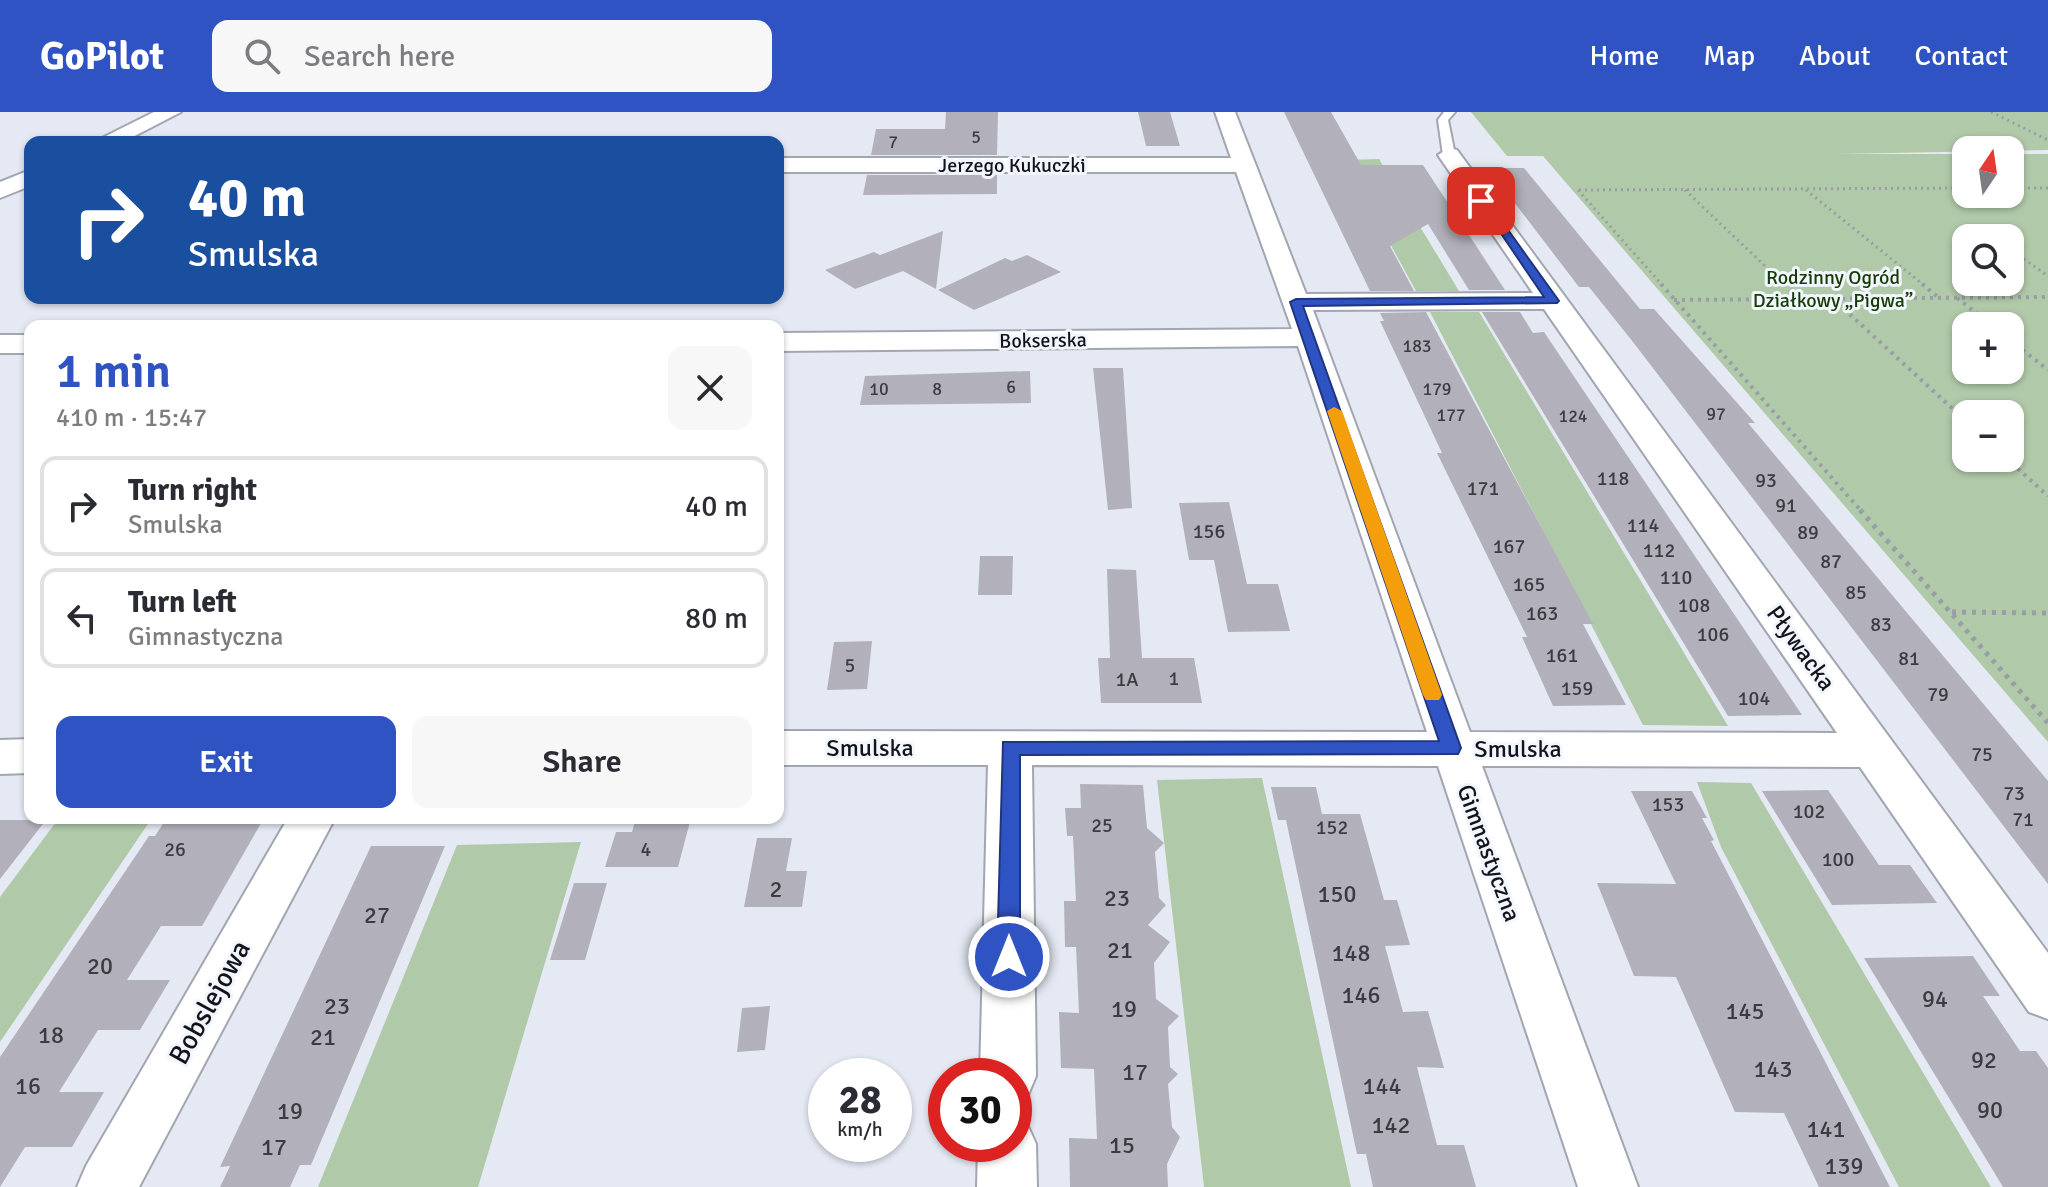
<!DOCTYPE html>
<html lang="en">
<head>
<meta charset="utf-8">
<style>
	body { margin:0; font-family:Signika,sans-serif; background:#f7f7f7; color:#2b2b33; height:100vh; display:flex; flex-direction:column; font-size:30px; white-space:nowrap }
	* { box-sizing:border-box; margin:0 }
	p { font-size:26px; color:#7c7c81 }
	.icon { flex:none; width:44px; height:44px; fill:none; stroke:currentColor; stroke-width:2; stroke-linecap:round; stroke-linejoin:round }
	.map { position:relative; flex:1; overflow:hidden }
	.details { position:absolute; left:24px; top:208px; width:760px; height:504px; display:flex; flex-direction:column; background:#fff; border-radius:16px; box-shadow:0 2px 6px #0004 }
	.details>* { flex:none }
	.banner { position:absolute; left:24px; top:24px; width:760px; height:168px; border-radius:16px; box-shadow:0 2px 6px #0004; background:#1a4fa0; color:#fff; overflow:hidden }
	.needle { width:52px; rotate:13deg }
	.buttons { position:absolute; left:1952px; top:24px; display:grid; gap:16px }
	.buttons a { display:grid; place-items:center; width:72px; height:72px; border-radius:16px; background:#fff; box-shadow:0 2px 6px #0004; font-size:40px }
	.speed { position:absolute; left:808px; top:946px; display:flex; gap:16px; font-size:40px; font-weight:700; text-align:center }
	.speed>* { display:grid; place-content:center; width:104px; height:104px; border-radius:50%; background:#fff; box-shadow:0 2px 6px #0004; line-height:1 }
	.speed small { font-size:20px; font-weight:400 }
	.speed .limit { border:12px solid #d22; background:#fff; color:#111 }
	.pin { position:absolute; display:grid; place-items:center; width:68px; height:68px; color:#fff; margin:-34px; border-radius:16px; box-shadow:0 4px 12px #0006 }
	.me { position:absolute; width:88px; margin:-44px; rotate:0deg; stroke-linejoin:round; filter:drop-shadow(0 0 6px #0008) }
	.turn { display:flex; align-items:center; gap:28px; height:168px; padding:0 32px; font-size:36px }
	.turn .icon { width:104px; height:104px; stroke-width:2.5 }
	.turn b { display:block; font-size:56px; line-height:68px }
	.round { display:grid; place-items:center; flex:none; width:84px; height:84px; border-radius:16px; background:#f7f7f7 }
	.summary { display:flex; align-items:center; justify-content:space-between; height:136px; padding:0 32px }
	h1 { font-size:48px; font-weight:600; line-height:60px; color:#3053c3 }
	.cta { display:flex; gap:16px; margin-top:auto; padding:16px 32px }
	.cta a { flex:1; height:92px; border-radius:16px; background:#3053c3; color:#fff; font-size:32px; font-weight:600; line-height:92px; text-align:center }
	.cta a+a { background:#f7f7f7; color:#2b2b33 }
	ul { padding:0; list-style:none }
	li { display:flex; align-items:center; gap:24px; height:100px; margin:0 16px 12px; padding:0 16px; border:4px solid #e1e1e2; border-radius:16px }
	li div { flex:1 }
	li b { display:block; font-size:30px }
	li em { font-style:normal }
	header { display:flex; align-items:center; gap:48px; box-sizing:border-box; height:112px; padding:0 40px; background:#3053c3; color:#fff }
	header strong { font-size:38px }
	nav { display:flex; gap:44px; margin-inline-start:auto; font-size:28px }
	.search { width:560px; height:72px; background:#f7f7f7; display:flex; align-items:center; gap:20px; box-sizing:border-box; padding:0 28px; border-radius:16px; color:#7c7c81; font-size:30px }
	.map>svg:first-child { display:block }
</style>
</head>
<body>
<header>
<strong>GoPilot</strong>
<div class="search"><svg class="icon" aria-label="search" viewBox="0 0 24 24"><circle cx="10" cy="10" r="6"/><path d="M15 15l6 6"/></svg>Search here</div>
<nav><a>Home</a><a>Map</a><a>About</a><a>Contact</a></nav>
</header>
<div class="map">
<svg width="2048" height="1075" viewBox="0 0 2048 1075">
	<rect width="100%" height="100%" fill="#e4e9f3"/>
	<path fill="#b0c9a8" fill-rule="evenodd" d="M1471,0h577v38l-210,4h128v40h44v-40h38v588l-505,-586h-36zM1966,126h44v44h-44zM1966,214h44v44h-44zM1966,302h44v44h-44z
		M1379,47l80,132h-43l-72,-131z
		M1430,200h49l249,414 -85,-1z
		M1262,666l89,409h-147l-47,-407z
		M1697,670l54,1 240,404h-92l-178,-340z
		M59,706h93l-152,224v-145z
		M581,730l-103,345h-160l139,-342z"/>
	<path fill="#b2b1bb" d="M946,0h52l-1,43h-126l5,-26h69z
		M1138,0h32l10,34h-34z
		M1284,0h47l30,53h62l82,125h-36l-41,-66 -38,22 24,45h-44z
		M1488,56h36l116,141h14l101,114h-7l300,358v103l-415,-542 -44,-55h-10z
		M867,63h130v19l-134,1z
		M943,119l-7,58 -33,-18 -48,18 -30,-19 49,-18 6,3z
		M1027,143l34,17 -87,38 -36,-20 67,-32 7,3z
		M1426,200l167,312h-10l43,81 -73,1 -31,-69h5l-90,-184h5l-62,-132h4l-4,-8z
		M1482,200h38l13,21 11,-1 258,383 -74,1z
		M1093,256h30l9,140 -24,2z
		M1030,259l1,32 -171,2 5,-29z
		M1229,390l18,82h31l12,47 -62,1 -14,-72h-25l-10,-57z
		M980,444h33l-1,39h-34z
		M1107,457l29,1 6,88h52l8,45h-101l-3,-45h12z
		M872,529l-5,48 -40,1 7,-48z
		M1080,672l63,1 4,43 17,15 -9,9 4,46 7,7 -18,20 22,17 -16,21 2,36 23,17 -11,11 2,40 8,7 -10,10 4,43 8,10 -13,27 1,23h-98l-1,-49 28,1 -3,-70 -33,-1 -2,-56 20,1 -3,-66h-11l-1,-46h12l-3,-65h-6l-2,-28h16z
		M1271,675h45l6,27h38l24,86h13l13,45 -25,1 18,66 25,-1 16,57 -27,-1 20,78h27l12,42h-103l-7,-33h-9l-71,-334h-8z
		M1828,678l51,75h31l27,38 -105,2 -70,-114z
		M1631,679h61l15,27h-5l12,22 -3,1 179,346h-71l-35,-74 -49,-1 -59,-135 -42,-1 -37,-93 79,1z
		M264,706l-62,108h-41l-34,54h43l-30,50h-42l-39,62h45l-32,55h-47l-25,40v-130l149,-221h6l11,-17z
		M636,706h55l-13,49h-73l11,-35h16z
		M0,708h46l-46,59z
		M757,726h35l-6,33h21l-5,36h-58z
		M371,734h74l-134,319h-11l-10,22h-70l10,-21 -10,1z
		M574,771h33l-22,77h-35z
		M1973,844l27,40h-17l37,55h16l12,17v119h-45l-139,-229z
		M770,894l-5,44 -28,2 5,-44z"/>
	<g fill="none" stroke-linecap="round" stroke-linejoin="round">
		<defs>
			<path id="service" d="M1444,0h11l-7,8 7,35 -6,3 -6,-3 -5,-35z"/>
			<path id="minor" d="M154,0h27l-58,30h-29z
				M1215,0h20l71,182 227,-1 -95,-138 11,-7 8,2 591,803v66l-19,-7 -169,-245 -378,-1 156,421h-60l-140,-421 -406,-1 4,311 -8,19 -14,6v-25h-34l8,-311h-210v-34l649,1 -129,-386 -520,5v-18l514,-4 -56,-157h-458v-14h453zM1544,197l293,424 -367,-1 -157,-422z
				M30,58v16l-30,12v-16z
				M0,223h30v18h-30z
				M30,627v34l-30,1v-34z
				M288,706h47l-196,369h-62l9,-21z
				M1014,1006l13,6 9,20 1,43h-60l1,-43h36z"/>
		</defs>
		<use href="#service" stroke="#a2a6b0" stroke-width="4"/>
		<use href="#minor" stroke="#a2a6b0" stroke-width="4"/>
		<path stroke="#999da5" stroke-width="3" stroke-dasharray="2 4" stroke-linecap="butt" d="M1991,0l57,28
			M2010,76h38
			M1578,78l85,96
			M1579,78l387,-2
			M1685,78l101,96
			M1806,78l119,96
			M2014,140l34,24"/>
		<path stroke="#999da5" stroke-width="4" stroke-dasharray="3 5" stroke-linecap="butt" d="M1661,172l201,228
			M1784,172l15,15
			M1922,172l16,13
			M1832,186l134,123
			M1957,186l36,28
			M1674,188l374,-3
			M2010,228l38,30
			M2006,346l42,38"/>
		<path stroke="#999da5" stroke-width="5" stroke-dasharray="4 6" stroke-linecap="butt" d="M1860,398l188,213
			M1952,500l96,1"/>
		<use href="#service" fill="#fff" fill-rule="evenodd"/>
		<use href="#minor" fill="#fff" fill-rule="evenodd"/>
	</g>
	<path fill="#3053c3" stroke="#1f367f" stroke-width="2" d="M1477,86h8l74,103 -2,2 -254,3 158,442 -3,6 -438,1v202l-3,7 -8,3 -8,-3 -4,-7 6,-215 436,-1 -149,-439 6,-3 248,-2z"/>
	<path fill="#f59e0b" d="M1334,295l8,4 100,284 -3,5h-13l-3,-5 -96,-284z"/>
	<g text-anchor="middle" stroke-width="6" stroke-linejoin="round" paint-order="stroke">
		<g font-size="18" fill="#3b3b41">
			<text x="976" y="31">5</text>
			<text x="893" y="36">7</text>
			<text x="1417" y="240">183</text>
			<text x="1011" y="281">6</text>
			<text x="879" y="283">10</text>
			<text x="937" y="283">8</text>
			<text x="1437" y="283">179</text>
			<text x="1716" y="308">97</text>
			<text x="1451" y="309">177</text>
			<text x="1573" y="310">124</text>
		</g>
		<g font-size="20" fill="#131418" stroke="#f2f6fe">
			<text x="1012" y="60">Jerzego Kukuczki</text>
			<text transform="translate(1043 228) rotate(-1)" y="7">Bokserska</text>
		</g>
		<g font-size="20" fill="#153c04" stroke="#f2f6fe">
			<text x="1833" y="172">Rodzinny Ogród<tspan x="1833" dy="23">Działkowy „Pigwa”</tspan></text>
		</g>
		<g font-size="20" fill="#3b3b41">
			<text x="1613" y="373">118</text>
			<text x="1766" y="375">93</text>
			<text x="1483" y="383">171</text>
			<text x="1786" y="400">91</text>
			<text x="1643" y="420">114</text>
			<text x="1209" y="426">156</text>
			<text x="1808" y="427">89</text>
			<text x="1509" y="441">167</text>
			<text x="1659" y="445">112</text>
			<text x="1831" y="456">87</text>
			<text x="1676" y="472">110</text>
			<text x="1529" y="479">165</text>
			<text x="1856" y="487">85</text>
			<text x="1694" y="500">108</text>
			<text x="1542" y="508">163</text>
			<text x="1881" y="519">83</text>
			<text x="1713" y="529">106</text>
			<text x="1562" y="550">161</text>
			<text x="1909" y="553">81</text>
			<text x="850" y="560">5</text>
			<text x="1174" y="573">1</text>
			<text x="1127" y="574">1A</text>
			<text x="1577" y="583">159</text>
			<text x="1938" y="589">79</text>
			<text x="1754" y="593">104</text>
			<text x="1982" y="649">75</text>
			<text x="2014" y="688">73</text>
			<text x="1668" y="699">153</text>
			<text x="1809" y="706">102</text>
			<text x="2023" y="714">71</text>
			<text x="1102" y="720">25</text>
			<text x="1332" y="722">152</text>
			<text x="175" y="744">26</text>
			<text x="646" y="744">4</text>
			<text x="1838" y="754">100</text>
		</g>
		<g font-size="24" fill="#131418" stroke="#f2f6fe">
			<text transform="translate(1801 536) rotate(54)" y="8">Pływacka</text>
			<text x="870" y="644">Smulska</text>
			<text x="1518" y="645">Smulska</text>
			<text transform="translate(1489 741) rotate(70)" y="8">Gimnastyczna</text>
		</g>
		<g font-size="24" fill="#3b3b41">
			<text x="776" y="785">2</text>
			<text x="1337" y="790">150</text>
			<text x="1117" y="794">23</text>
			<text x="377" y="811">27</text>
			<text x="1120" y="846">21</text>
			<text x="1351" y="849">148</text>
			<text x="100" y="862">20</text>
			<text x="1361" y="891">146</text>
			<text x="1935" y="895">94</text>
			<text x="337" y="902">23</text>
			<text x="1124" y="905">19</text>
			<text x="1745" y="907">145</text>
			<text x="51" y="931">18</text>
			<text x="323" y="933">21</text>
			<text x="1984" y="956">92</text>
			<text x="1773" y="965">143</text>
			<text x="1135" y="968">17</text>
			<text x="28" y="982">16</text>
			<text x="1382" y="982">144</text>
			<text x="1990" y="1006">90</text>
			<text x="290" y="1007">19</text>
			<text x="1391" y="1021">142</text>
			<text x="1826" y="1025">141</text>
			<text x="1122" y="1041">15</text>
			<text x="274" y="1043">17</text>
			<text x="1844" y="1062">139</text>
		</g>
		<g font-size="28" fill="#131418" stroke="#f2f6fe">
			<text transform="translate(209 890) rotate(-61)" y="10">Bobslejowa</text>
		</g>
	</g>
</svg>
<div class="buttons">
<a><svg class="needle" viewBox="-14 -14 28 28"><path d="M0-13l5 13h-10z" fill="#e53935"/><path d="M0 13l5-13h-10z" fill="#7c7c81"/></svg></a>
<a><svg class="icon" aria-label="search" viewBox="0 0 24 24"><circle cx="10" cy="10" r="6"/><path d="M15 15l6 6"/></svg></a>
<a>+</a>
<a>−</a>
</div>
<div class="speed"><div>28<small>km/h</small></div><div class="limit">30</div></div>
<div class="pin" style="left:1481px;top:89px;background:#d93025"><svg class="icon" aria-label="arrive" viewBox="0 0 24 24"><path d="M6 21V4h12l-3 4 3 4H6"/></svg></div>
<svg class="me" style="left:1009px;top:845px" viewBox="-20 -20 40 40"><circle r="17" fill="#3053c3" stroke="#fff" stroke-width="3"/><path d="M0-11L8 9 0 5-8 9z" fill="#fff"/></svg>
<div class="banner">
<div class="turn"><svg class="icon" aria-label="right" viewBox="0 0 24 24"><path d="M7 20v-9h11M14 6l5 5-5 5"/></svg><div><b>40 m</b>Smulska</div></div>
</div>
<section class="details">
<div class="summary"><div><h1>1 min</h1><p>410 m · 15:47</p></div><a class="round"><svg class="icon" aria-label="close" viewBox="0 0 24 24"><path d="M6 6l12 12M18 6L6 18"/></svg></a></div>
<ul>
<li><svg class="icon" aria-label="right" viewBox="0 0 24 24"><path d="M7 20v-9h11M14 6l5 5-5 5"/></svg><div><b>Turn right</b><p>Smulska</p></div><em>40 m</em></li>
<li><svg class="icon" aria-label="left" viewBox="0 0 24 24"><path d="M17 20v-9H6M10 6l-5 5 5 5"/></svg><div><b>Turn left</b><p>Gimnastyczna</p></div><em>80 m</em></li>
</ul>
<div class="cta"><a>Exit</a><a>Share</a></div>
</section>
</div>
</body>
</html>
